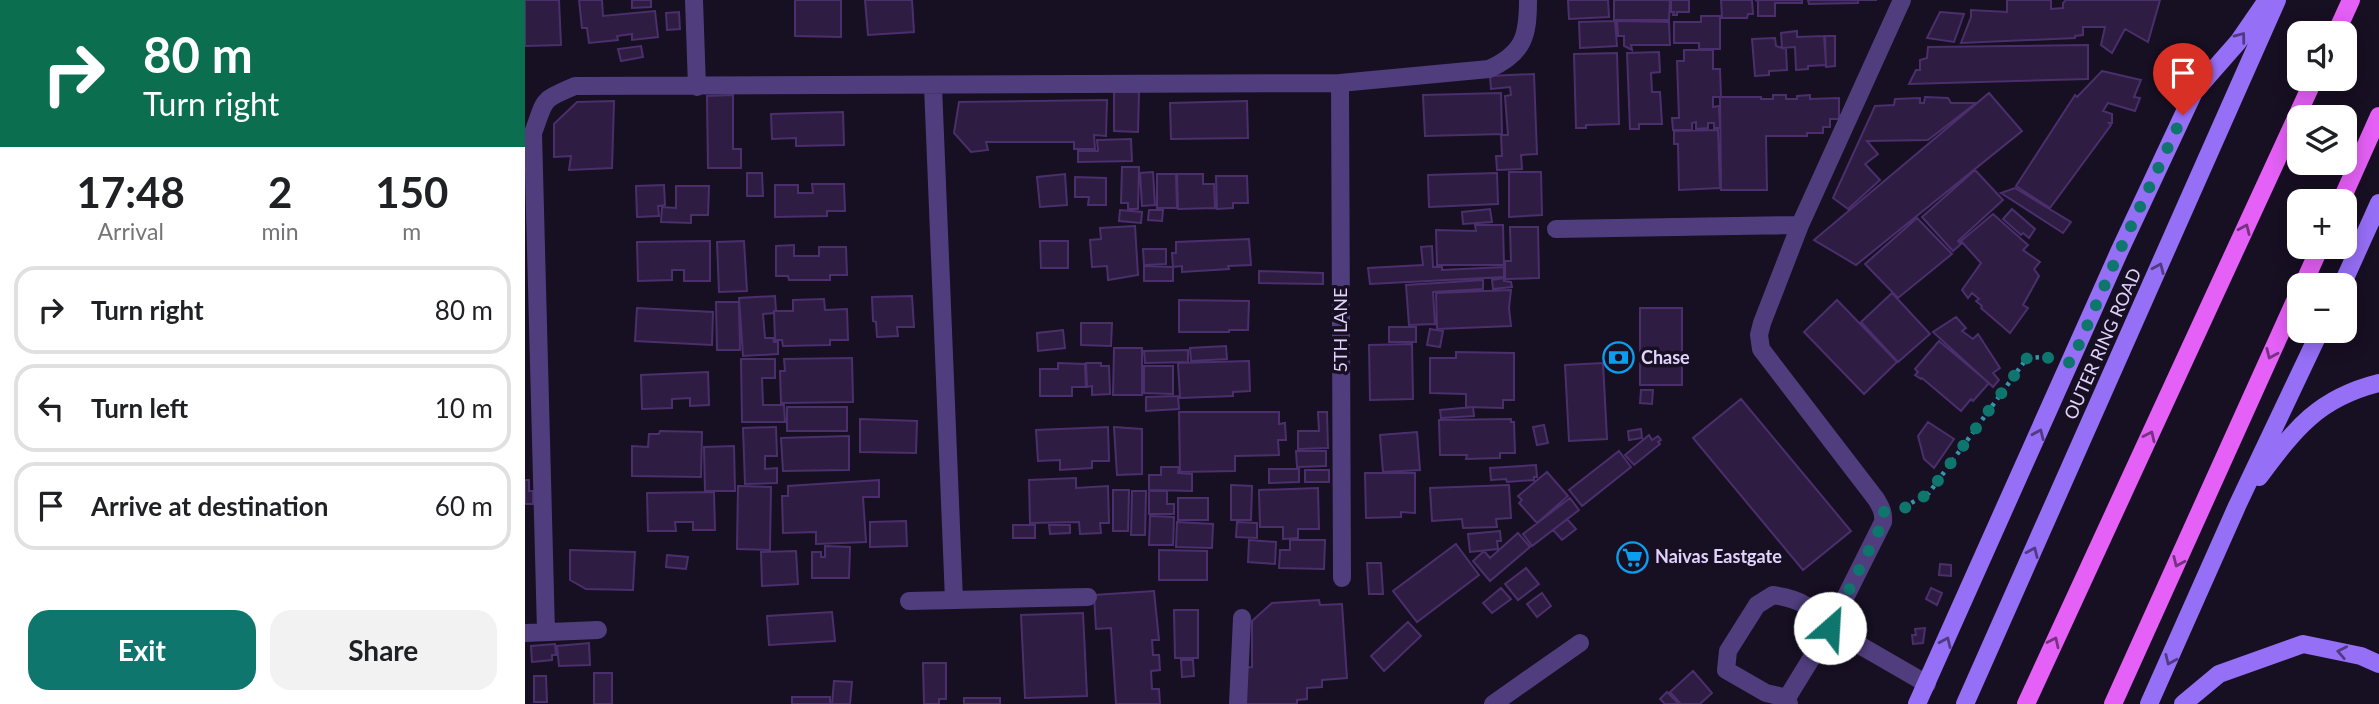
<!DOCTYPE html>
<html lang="en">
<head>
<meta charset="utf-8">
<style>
	body { margin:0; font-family:Lato,sans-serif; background:#f2f2f2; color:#202124; height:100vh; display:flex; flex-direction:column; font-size:26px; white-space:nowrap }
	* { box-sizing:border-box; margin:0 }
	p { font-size:23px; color:#757577 }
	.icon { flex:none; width:38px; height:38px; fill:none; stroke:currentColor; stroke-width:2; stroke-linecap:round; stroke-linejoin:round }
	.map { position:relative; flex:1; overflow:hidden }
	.side { display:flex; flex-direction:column; background:#fff; width:525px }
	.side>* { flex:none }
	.top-card { background:#0b6e4f; color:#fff; overflow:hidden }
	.controls { position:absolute; left:1762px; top:21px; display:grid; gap:14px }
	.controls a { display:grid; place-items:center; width:70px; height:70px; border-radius:14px; background:#fff; box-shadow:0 4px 18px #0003; font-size:35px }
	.pin { position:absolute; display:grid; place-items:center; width:60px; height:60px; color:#fff; margin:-72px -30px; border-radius:50% 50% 50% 0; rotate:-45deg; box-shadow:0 0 7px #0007 }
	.pin .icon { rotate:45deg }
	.me { position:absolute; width:77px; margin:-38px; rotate:26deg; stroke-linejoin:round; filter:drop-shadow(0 0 5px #0008) }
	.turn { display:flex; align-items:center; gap:24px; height:147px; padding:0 28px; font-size:32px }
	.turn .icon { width:91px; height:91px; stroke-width:2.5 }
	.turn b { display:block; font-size:49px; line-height:60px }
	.eta { display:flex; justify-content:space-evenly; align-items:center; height:119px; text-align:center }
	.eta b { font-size:42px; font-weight:700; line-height:49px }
	.cta { display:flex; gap:14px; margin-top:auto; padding:14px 28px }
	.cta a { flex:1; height:80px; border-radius:21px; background:#0f766e; color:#fff; font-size:28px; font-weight:700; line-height:80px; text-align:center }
	.cta a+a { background:#f2f2f2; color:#202124 }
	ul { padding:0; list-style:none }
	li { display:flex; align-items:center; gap:21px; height:88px; margin:0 14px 10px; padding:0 14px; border:4px solid #e0e0e0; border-radius:21px }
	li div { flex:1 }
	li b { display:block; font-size:26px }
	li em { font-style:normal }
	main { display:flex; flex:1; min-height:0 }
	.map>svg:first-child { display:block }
</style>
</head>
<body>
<main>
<section class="side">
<div class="top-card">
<div class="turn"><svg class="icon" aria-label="right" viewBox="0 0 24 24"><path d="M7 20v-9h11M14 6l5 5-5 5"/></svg><div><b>80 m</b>Turn right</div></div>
</div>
<div class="eta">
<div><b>17:48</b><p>Arrival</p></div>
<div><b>2</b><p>min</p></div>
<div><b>150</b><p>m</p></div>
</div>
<ul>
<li><svg class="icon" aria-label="right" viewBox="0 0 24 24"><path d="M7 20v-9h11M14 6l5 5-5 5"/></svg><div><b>Turn right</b></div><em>80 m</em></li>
<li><svg class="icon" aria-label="left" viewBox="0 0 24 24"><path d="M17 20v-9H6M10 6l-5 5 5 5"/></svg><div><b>Turn left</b></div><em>10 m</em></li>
<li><svg class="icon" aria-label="arrive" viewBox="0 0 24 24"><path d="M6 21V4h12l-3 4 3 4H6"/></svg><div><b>Arrive at destination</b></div><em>60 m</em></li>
</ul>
<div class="cta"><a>Exit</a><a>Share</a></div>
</section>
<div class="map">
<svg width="1854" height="704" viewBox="0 0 1854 704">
	<rect width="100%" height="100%" fill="#170f22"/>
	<path fill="#2e1c42" stroke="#4b2f6c" stroke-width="2" d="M0,0h34l2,45 -36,1z
		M54,0h23l1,16 52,-5 3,26 -26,3v-6l-15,2 1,4 -29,3 -2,-15h-5z
		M107,0h19v7l-19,1z
		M270,0h46v37l-46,-1z
		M340,0h47l2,32 -46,3z
		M1043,0h40l1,17 -40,2z
		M1089,0h56l-1,20h-55z
		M1146,0h18v12h-12v3h-4l1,-3h-3z
		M1196,0h31l1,14h-5l-1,4h-25z
		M1230,0h47v3h-27v13h-17v-15z
		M1283,0h69h-19v3l-49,1z
		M1482,0h44v9l12,-1v-5l3,-3h94l-12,42 -23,-13 -13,24 -11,-8 4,-18h-22v8l-8,1v2l-114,5 10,-26v-7l36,2z
		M154,12l1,17 -13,1 -1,-17z
		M1415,12l24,2 -10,28 -27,-4z
		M1176,16h19v33h-21v-6h-25v-21h27z
		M1090,21l2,25 -37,2 -1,-26z
		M1092,21l52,1 1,23h-39l1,5 -8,-4v-10h-6z
		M1272,31v6l27,-1 2,29 -18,1v3l-12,1 -1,-23 -13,1 -1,-15z
		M1300,36h10v30l-9,1z
		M1250,38l1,8 10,3 1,21 -18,1v4l-14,1 -3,-37z
		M1563,45v34l-179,5 7,-14h4v-10l7,-2 1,-11z
		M116,46l2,11 -22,4 -3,-12z
		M1159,50h29v19h7l1,28h-8v10l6,-1 1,22h-6v-5h-6v5l-12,1v-7l-4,1v7h-19l-1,-12h7l-2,-57h7z
		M1134,52l1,20 -9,1 1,19h8l2,32h-23v5h-9l-3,-76z
		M1092,53l2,71 -33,1v3h-10l-2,-74z
		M1577,71l39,9 -7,17 6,1 -5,13 -27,-8 -5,8 9,3v9h-3l2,2 -61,83 -34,-22 59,-91 2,2z
		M1009,74l3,80 -16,1 1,14 -25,1 -1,-14h6l-1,-21h7l-3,-39 6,-1 -1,-8 -19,2 -1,-13z
		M589,92h25l-1,40 -24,-1z
		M976,93l1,41 -77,2 -2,-41z
		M1464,93l33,38 -166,134 -42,-25z
		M208,95v54h8v19h-33l-1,-72z
		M1248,95h13v4h11v-3l13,-1v4l29,-1v21h-9v8h-7v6h-16v3h-41l1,54h-46l-1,-93h41v2h12z
		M1400,97l23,1 3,5h25l-48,37 -61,1 11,13 -13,10 15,16 -32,29 -15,-11 42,-92 19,-1 1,-6 25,-1v5h4z
		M582,100l-1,36 -12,-1 1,14h-21v-7h-88l2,8 -17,2 -17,-19 5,-31z
		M89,101l-2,67 -43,2 2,-14 -17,1v-33l23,-22z
		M722,101l1,37 -77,1 -1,-36z
		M318,112l1,33 -48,1v-8l-24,1 -1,-25z
		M1193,130l2,58 -41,2 -1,-46h-4v-13z
		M606,139l1,22 -54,1v-11h20l-1,-11z
		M597,167h17l-1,42h-10v-6h-7z
		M1450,170l28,30 -45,41 3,3 -8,7 -31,-34z
		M628,172l2,33 -13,1 -2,-33z
		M984,172h32l1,43 -33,2z
		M222,173h15l1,23h-16z
		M972,173l1,31 -69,3 -1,-32z
		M540,174l2,31 -27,2 -3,-30z
		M632,174h19l1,34h-20z
		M652,174h26v10h11l1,24 -37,1z
		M691,176h31l1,27h-15v5l-16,1z
		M550,177l31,1v27h-18l1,-8h-14z
		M287,184h32l1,27h-18v5l-52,1v-32h23v8h15z
		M139,185l1,20 -7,1 1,10 -22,1 -1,-31z
		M151,186h33l-1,29h-17v8l-30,-1 1,-15 14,1z
		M1490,188l56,34 -8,11 -62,-40z
		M965,209l2,13 -29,2 -1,-12z
		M1487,209l23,20 -6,9 -6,-5 -2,2 -18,-16z
		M595,210l22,2 -1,11 -22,-2z
		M624,210h14l-1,11 -14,-1z
		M1468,214l35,31 -5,5 17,12 -6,7 5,7 -16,29 5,3 -18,25 -29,-25 1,-2 -6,-5 3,-2 -7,-6 -4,5 -6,-8 19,-27 -20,-22z
		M1392,218l35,36 -54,44 -33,-34z
		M950,225h28l1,40h-67l-1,-35 40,1z
		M610,226l3,49 -30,5 -1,-14 -15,1 -2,-27 11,-1 -1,-11z
		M985,227h28l1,51 -34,1v-18h6z
		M724,239l2,26 -23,1 1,3 -47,3v-6l-9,1 -1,-14h4v-11z
		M185,241v40h-26v-11h-12v10l-34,1 -1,-39z
		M219,241l3,50 -28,1 -2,-50z
		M515,241h28v27h-27z
		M269,245v11h25v-9h27l1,28h-17v5h-41l-1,-4h-12v-30z
		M907,246l1,21h9v3l62,-3v10l-134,7 -2,-16 55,-3 -2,-18z
		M618,249h23v15l-22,1z
		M619,266l29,1v14h-29z
		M734,271l64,2v11l-64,-1z
		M979,278v3l7,1 1,5 -19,2 -1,-9z
		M958,280v9l-50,3 2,32 -26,1 -3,-40z
		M986,290l-2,18 2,18 -74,3 -1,-36z
		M1367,293l38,41 -32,28 -37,-40z
		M250,296l1,15h-2v2l-11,1 2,24h8l1,4h4v12l-35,2 -4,-58z
		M387,296l2,31h-17l1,9 -21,1 -1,-15 -3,-1 -1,-24z
		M299,299l1,11 22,-1 1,31h-18v5l-47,1 -1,-6h-7l-1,-29h19v-11z
		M654,300l70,1 -1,29h-19v2h-50z
		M1312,300l60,62 -33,32 -60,-62z
		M191,302h23l1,48h-23z
		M112,308l76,4 -1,33 -77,-4z
		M1115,308h42v77h-42z
		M1431,317l10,11 -4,3 11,8 5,-5 22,34 -7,5 6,7 -6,7 -60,-55z
		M556,323h31l-1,23 -30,-1z
		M864,327h27v15h-27z
		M905,329l13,2 -3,16 -13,-2z
		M538,330l2,18 -27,3 -1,-18z
		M1414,341l50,42 -16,18 -2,-2 -10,12 -39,-33 -1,1 -6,-4 3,-3 -3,-3z
		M887,344l1,55 -43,1 -1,-55z
		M701,346l1,13 -36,2 -1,-13z
		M589,348h28v47h-29z
		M663,350v12l-43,1 -1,-12z
		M931,352l58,1v47h-11v8l-37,-1v-13l-36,-1v-35h26z
		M327,358l1,44 -72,1 -1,-32h5l-1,-12z
		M216,359h34v19h-13l1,27h21l1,17h-43z
		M724,361l1,30 -17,1v4l-53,2 -2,-35z
		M533,363l27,1 1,23h-14v9h-32v-27h18z
		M561,363h15v3h8l1,28 -18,1v-9l-5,1z
		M1078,363l4,76 -38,2 -4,-76z
		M619,366h29v28l-29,-1z
		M183,372l1,33 -19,1v-8l-18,1v9l-30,1 -1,-34z
		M1116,390h12l-1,14 -12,-1z
		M653,396l1,13 -33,2v-14z
		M1216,399l110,132 -48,39 -110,-132z
		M262,407h60v24h-60z
		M948,407l1,9 -33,2 -1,-8z
		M654,412h100v12l6,-1 1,17h-8l1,15 -44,1v15l-55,1z
		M793,412h9l1,36 -30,1v-18h21z
		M335,419l57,2 -1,32 -56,-1z
		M986,419v3h3l1,31h-15v5l-34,1 1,-4h-27l-1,-35z
		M1403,422l26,17 -20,29 -10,-9 -6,-23z
		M1019,425l4,18 -11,2 -4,-18z
		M251,427l1,29h-12v13l12,-1v15l-32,1 -2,-56z
		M583,427l1,34h-17v7l-32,2v-10l-22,1 -2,-31z
		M589,427l28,2v45l-25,1z
		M1116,429l1,9 -13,2 -1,-9z
		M135,431l42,1 -1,45 -69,-1v-30l16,1 1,-13h10z
		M892,432l3,38 -37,2 -3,-37z
		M1124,435l3,5 6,-4 3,4 -3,2 2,2 -26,21 -9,-10z
		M324,436v34l-66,1 -2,-33z
		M209,446l1,45h-30l-1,-44z
		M771,451h30v15l-29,1z
		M1094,451l12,16 -49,39 -13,-16z
		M1011,465l1,12h-3v3l-27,2 -1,-3 -15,1 -1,-12z
		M636,467h18l-1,6 14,1v17l-43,-1v-15h12z
		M744,469h30v13l-30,1z
		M780,470h24v12h-24z
		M1022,472l21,24 -31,27 -18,-20 3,-3 -4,-4z
		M840,473h50v40l-14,-1v5l-35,1z
		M551,478v10l32,-2 1,37h-9l1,10 -21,1 -1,-12 -49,1 -1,-43z
		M0,480h4v11h4v13h-8z
		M354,480v17h-16l3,45 -50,2v-12l-33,1 -1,-37h6v-10z
		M706,485l21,1 -1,34h-20z
		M984,485l2,33 -15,1 1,8 -34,1 -1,-9 -30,2 -2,-33z
		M213,486l33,1 -1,63 -33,-1z
		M793,488l1,41h-21v9l-15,1v-12h-23l-1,-37z
		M588,490h16l-1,41h-15z
		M607,491h14l-1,44h-14z
		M624,491h18v13h7v10h-25z
		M189,492l1,38h-22v-8h-18l1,9h-28l-1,-38z
		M653,498h30v22h-30z
		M1045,498l9,12 -47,36 -9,-12z
		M625,516l24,1 -1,28h-24z
		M1042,519l9,10 -14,11 -9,-10z
		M381,521l1,25 -37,1v-25z
		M652,522l36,2 -1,24 -36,-1z
		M712,522l20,1v15l-21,-1z
		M488,525h22v13h-22z
		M524,525h21v8l-20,1z
		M975,531l1,10h-4l1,8 -28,3 -2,-18z
		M993,533l12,14 -40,34 -17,-20 11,-10 6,7z
		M724,540l27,2 -1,22 -27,-2z
		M765,540h35l-1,29 -45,-1 1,-18h10z
		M931,544l23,31 -62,47 -24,-31z
		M300,546l25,1 -1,31h-37v-26h9v5h4z
		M45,550l65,2 -2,38 -47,-1 -16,-9z
		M634,550l48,1v29h-48z
		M271,551l2,33 -36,2 -1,-34z
		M142,555l21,2 -2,12 -20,-2z
		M842,563h14l2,31h-14z
		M1415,564l11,1v11l-12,-1z
		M1001,568l13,16 -21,16 -13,-16z
		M976,588l10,11 -19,14 -9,-10z
		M1406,588l11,5 -5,12 -11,-6z
		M629,591l5,49h-7l1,15h6l1,15 -9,1 1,18h7l1,15h-44l-5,-76 -15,1 -2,-34z
		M1017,593l9,13 -14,11 -10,-13z
		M794,600l1,5 22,-1 5,74 -25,2v7l-15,1v11l-10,1v4h-54v-36l9,-1v-46l20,-18z
		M649,610h24v48h-23z
		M307,612l3,29 -66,4 -2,-29z
		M558,613l4,83 -62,2 -4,-83z
		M883,622l13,14 -37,35 -13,-15z
		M1400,628l-2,15 -10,1 -1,-9h4l-1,-6z
		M64,643l1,22 -31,1 -2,-20z
		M30,644l1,11h-4v5l-20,2 -1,-16z
		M656,660h12l1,16 -12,1z
		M398,663h23v36h-7v5h-15z
		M1168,671l19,22 -12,11h-19l-11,-12z
		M69,673h18v31h-18z
		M9,676h12l1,26h-13z
		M309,681l18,1 -2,22h-18z
		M1142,692l12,12h-14l-5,-5z
		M267,697h38v7h-38z
		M439,698h36v6h-36z"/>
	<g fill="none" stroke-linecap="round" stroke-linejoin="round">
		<path stroke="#3595ae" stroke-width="4.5" stroke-dasharray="3.5 5" stroke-linecap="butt" d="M1379,507l25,-14 98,-135 19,-1"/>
		<path stroke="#503d7e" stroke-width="18" d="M968,704l87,-61"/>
		<path stroke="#503d7e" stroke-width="18" d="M169,0l3,87
			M815,83l2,495
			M408,86l21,514 134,-3
			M1275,225l-38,98 -3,12 2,14 115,150c5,8 8,14 7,23l-53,106 97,56
			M1031,229l244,-4 102,-225
			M384,601l45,-1
			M21,632l-13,-499c13,-34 6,-32 42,-47l765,-3 149,-14c35,-16 39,-33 39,-69
			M0,633l73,-3
			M1262,698l-21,-5 -40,-23 2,-19 29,-46 16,-10c30,4 37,12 57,33l-43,70 2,6
			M713,704l4,-86"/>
		<path stroke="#966ff7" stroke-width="18" d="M1817,285l37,-82
			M1734,477c36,-48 59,-79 120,-94
			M1392,704l202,-452 75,-160 44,-50 29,-42
			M1440,704l312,-704
			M1624,704l88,-198 83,-175
			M1658,704l36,-30 84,-30 58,12 18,8"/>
		<path stroke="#e560f6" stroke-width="18" d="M1811,33l15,-33
			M1816,201l38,-85
			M1778,285l17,-38
			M1501,704l288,-625
			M1588,704l186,-412"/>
	</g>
	<defs><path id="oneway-chevron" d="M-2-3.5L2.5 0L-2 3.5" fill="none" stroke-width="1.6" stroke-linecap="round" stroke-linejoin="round" transform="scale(1.75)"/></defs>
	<g stroke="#503a82">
		<use href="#oneway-chevron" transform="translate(1716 37) rotate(-53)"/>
		<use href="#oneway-chevron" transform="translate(1634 268) rotate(-66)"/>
		<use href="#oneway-chevron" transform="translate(1514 434) rotate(-66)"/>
		<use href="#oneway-chevron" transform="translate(1508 552) rotate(-66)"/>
		<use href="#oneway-chevron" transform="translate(1421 642) rotate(-66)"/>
		<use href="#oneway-chevron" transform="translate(1817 652) rotate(-169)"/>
		<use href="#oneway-chevron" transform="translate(1645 660) rotate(114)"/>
	</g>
	<g stroke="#743381">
		<use href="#oneway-chevron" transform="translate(1720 229) rotate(-66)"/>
		<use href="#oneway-chevron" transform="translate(1746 354) rotate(114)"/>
		<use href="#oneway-chevron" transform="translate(1625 436) rotate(-65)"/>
		<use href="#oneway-chevron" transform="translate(1653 562) rotate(114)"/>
		<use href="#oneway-chevron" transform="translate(1529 642) rotate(-65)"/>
	</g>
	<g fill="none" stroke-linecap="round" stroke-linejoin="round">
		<path stroke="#0f766e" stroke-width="12" stroke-dasharray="0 21.6" d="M1305,628l53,-106v-10l25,-5 21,-14 98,-135 18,-1 26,6 48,-111 64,-137"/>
	</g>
	<defs>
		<symbol id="bank-ring" viewBox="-11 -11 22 22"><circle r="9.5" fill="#170f22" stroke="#0d9dee" stroke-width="1.5"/><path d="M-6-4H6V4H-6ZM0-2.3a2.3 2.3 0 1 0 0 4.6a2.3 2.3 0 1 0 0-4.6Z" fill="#0d9dee"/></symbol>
		<symbol id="supermarket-ring" viewBox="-11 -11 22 22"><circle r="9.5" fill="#170f22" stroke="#0d9dee" stroke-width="1.5"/><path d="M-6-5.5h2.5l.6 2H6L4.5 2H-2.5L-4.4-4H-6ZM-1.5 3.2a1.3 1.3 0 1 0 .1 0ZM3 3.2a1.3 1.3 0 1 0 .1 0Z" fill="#0d9dee"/></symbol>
	</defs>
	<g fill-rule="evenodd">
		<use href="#bank-ring" x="1076" y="340" width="35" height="35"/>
		<use href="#supermarket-ring" x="1090" y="540" width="35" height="35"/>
	</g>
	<g text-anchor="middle" stroke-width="7" stroke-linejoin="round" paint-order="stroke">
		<g font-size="18" fill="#e2d2fd" stroke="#170f22">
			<text transform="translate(816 330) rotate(-90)" y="6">5TH LANE</text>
			<text transform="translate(1578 344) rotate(-66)" y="6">OUTER RING ROAD</text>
		</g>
		<g font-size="18" font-weight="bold" fill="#e2d2fd" stroke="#170f22" text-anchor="start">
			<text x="1116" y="364">Chase</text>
			<text x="1130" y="563">Naivas Eastgate</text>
		</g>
	</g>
</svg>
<div class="controls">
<a><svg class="icon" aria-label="sound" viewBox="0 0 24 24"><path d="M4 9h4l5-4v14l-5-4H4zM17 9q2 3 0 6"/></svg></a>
<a><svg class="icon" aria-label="layers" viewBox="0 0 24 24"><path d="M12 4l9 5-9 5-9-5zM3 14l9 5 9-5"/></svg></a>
<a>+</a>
<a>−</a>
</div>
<div class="pin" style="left:1658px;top:115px;background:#d93025"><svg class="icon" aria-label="arrive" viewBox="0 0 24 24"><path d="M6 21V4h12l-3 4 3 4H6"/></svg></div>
<svg class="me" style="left:1305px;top:628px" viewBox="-20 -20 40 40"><circle r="19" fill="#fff"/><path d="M0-13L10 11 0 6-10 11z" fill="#0f766e"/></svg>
</div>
</main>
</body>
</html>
